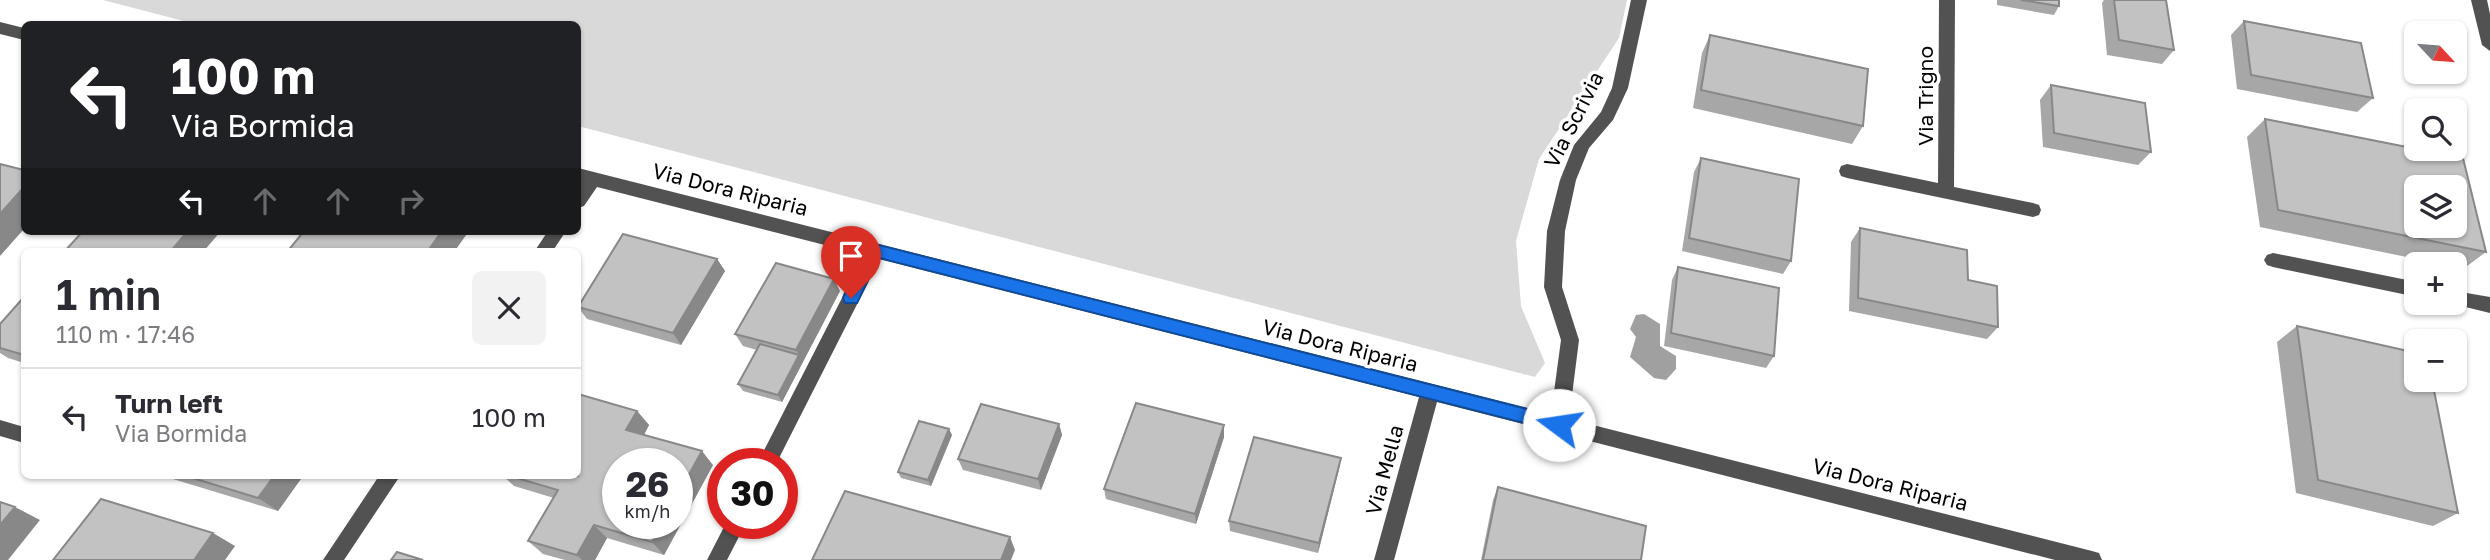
<!DOCTYPE html>
<html lang="en">
<head>
<meta charset="utf-8">
<style>
	body { margin:0; font-family:"Golos Text",sans-serif; background:#f2f2f3; color:#2b2b33; height:100vh; display:flex; flex-direction:column; font-size:26px; white-space:nowrap }
	* { box-sizing:border-box; margin:0 }
	p { font-size:23px; color:#7c7c81 }
	.icon { flex:none; width:38px; height:38px; fill:none; stroke:currentColor; stroke-width:2; stroke-linecap:round; stroke-linejoin:round }
	.map { position:relative; flex:1; overflow:hidden }
	.drawer { position:absolute; left:21px; top:248px; width:560px; height:231px; display:flex; flex-direction:column; background:#fff; border-radius:10px; box-shadow:0 2px 5px #0004 }
	.drawer>* { flex:none }
	.guide { position:absolute; left:21px; top:21px; width:560px; height:214px; border-radius:10px; box-shadow:0 2px 5px #0004; background:#202124; color:#fff; overflow:hidden }
	.needle { width:46px; rotate:116deg }
	.controls { position:absolute; left:2404px; top:21px; display:grid; gap:14px }
	.controls a { display:grid; place-items:center; width:63px; height:63px; border-radius:10px; background:#fff; box-shadow:0 2px 5px #0004; font-size:35px }
	.speed { position:absolute; left:602px; top:448px; display:flex; gap:14px; font-size:35px; font-weight:700; text-align:center }
	.speed>* { display:grid; place-content:center; width:91px; height:91px; border-radius:50%; background:#fff; box-shadow:0 2px 5px #0004; line-height:1 }
	.speed small { font-size:18px; font-weight:400 }
	.speed .limit { border:10px solid #d22; background:#fff; color:#111 }
	.pin { position:absolute; display:grid; place-items:center; width:60px; height:60px; color:#fff; margin:-72px -30px; border-radius:50% 50% 50% 0; rotate:-45deg; box-shadow:0 0 7px #0007 }
	.pin .icon { rotate:45deg }
	.me { position:absolute; width:77px; margin:-38px; rotate:284deg; stroke-linejoin:round; filter:drop-shadow(0 0 5px #0008) }
	.turn { display:flex; align-items:center; gap:24px; height:147px; padding:0 35px; font-size:32px }
	.turn .icon { width:91px; height:91px; stroke-width:2.5 }
	.turn b { display:block; font-size:49px; line-height:60px }
	.lanes { display:flex; align-items:center; height:66px; padding:0 35px; background:#0003; justify-content:center; gap:35px; direction:ltr }
	.lanes .off { opacity:.35 }
	.round { display:grid; place-items:center; flex:none; width:74px; height:74px; border-radius:10px; background:#f2f2f3 }
	.summary { display:flex; align-items:center; justify-content:space-between; height:119px; padding:0 35px }
	h1 { font-size:42px; font-weight:600; line-height:52px }
	ul { padding:0; list-style:none }
	li { display:flex; align-items:center; gap:21px; height:98px; padding:0 35px; border-top:2px solid #e1e1e2 }
	li div { flex:1 }
	li b { display:block; font-size:26px }
	li em { font-style:normal }
	.map>svg:first-child { display:block }
</style>
</head>
<body>
<div class="map">
<svg width="2490" height="560" viewBox="0 0 2490 560">
	<rect width="100%" height="100%" fill="#fff"/>
	<path fill="#d9d9d9" d="M103,0h1524l-8,38 -80,121 -23,82 5,65 24,57 -10,14 -957,-251v-102h-383z"/>
	<path fill="#a0a0a0" d="M1644,314l16,10v22l16,10v13l-10,11 -12,-2 -24,-21 6,-20 -6,-8 6,-14z"/>
	<g fill="none" stroke-linecap="round" stroke-linejoin="round">
		<path fill="#525252" fill-rule="evenodd" d="M1631,0h16l-19,88 -15,32 -24,28 -13,32 -11,51 -3,56 17,53 -10,79 523,132 7,2 3,7h-47l-618,-158 -43,158h-20l45,-163 -539,-138 -104,205h-19l107,-209 -267,-68 -13,19 -6,2v-20l3,-5 -3,-1v-14l973,246 10,-74 -17,-53 3,-56 13,-51 14,-35 27,-33 11,-24z
			M1939,0h16l-1,187 79,16 6,2 2,5 -2,5 -6,2 -186,-39 -6,-2 -2,-5 2,-5 6,-2 91,19z
			M2471,0h16l3,14v37l-8,-6z
			M0,22l24,6v12l-24,-6z
			M548,231h18l-14,21h-18z
			M2273,253l144,29v15l-144,-30 -6,-2 -3,-5 3,-5z
			M2455,291l35,6v16l-41,-10h6z
			M0,420l24,7v16l-24,-7z
			M379,476h21l-56,84h-21z
			M726,523h20l-19,37h-20z"/>
	</g>
	<path fill="#a7a7a7" d="M1997,0h62v6l-5,9 -57,-10z
		M2104,0h62l8,50 -12,14 -55,-9 -5,-52z
		M2244,21l129,77 -16,14 -120,-23 -6,-54z
		M1710,35l153,91 -11,18 -159,-36 9,-55z
		M2051,85l100,67 -13,13 -95,-18 -3,-47z
		M2265,119l221,133 -23,17 -8,-2v-3h-14l-181,-37 -13,-90z
		M1701,158l90,103 -8,13 -101,-23 12,-79z
		M1860,228l108,52 30,47 -11,12 -138,-28 2,-69z
		M717,259l8,12 -44,74 -94,-26 -9,-12v-1z
		M1678,267l96,89 -8,12 -102,-22 8,-66z
		M840,291l-58,111 -39,-11 -5,-7 19,-34 -14,-4 -8,-12z
		M24,297v66l-16,-5 -8,-5v-29z
		M2297,326l161,187 -25,13 -137,-33 -19,-151z
		M637,411l12,14 -5,10 69,30 -49,90 -57,-17 -12,22h-30l-22,-6 -15,-13 26,-43 -40,-12 -11,-10h75z
		M1059,424l3,11 -21,55 -78,-20 -5,-11z
		M952,435l-21,51 -30,-8 -3,-6z
		M1224,437l-28,87 -90,-25 -2,-10z
		M1339,469l-21,84 -88,-22 -1,-10z
		M163,476h140l-25,35z
		M1498,487l143,73h-160l12,-60z"/>
	<path fill="#888" d="M24,187v42l-24,27v-42z
		M188,231h33l-18,21h-33z
		M442,231h27l-15,21h-27z
		M717,259l8,12 -44,74 -8,-12z
		M834,279l6,12 -58,111 -4,-7 21,-40 -3,-5z
		M637,411l12,14 -10,19 -13,-14z
		M1059,424l3,11 -21,55 -3,-11z
		M1224,425v12l-28,87 -1,-10z
		M949,429l3,6 -21,51 -3,-6z
		M702,451l11,14 -49,90 -12,-13 10,-19h15v-27z
		M1341,458l-2,11 -21,84 1,-10z
		M274,476h29l-25,35 -20,-13z
		M15,507l25,13 -32,40h-8v-35z
		M594,525l13,13 -12,22h-13l-5,-5z
		M213,533l22,13 -10,14h-31z
		M1010,537l5,13 -4,10h-10z"/>
	<path fill="#c2c2c2" stroke="#888" stroke-width="2" fill-rule="evenodd" d="M2021,0h38v6z
		M2114,0h52l8,50 -55,-10z
		M2244,21l117,22 12,55 -122,-23z
		M1710,35l158,34 -5,57 -162,-36z
		M2051,85l94,18 6,49 -97,-19z
		M2265,119l198,39 23,94 -208,-42zM2417,187h38v39h-38z
		M1701,158l98,21 -8,82 -102,-23z
		M0,164l24,6v17l-24,27z
		M1860,228l107,22 1,30 29,6 1,41 -140,-29z
		M83,231h105l-18,21h-106z
		M304,231h138l-15,21h-140z
		M623,234l94,25 -44,74 -95,-26z
		M776,263l58,16 -38,71 -61,-16z
		M1678,267l101,21 -5,68 -103,-23z
		M24,297v58l-24,-7v-24z
		M2297,326l120,27v27h15l26,133 -140,-33z
		M760,344l39,11 -21,40 -40,-11z
		M578,394l59,17 -11,19 76,21 -25,45v-32h-59v59h44l-10,19 -58,-17 -17,30 -49,-14 30,-51 -48,-14h68z
		M1136,403l88,22 -29,89 -91,-25z
		M981,404l78,20 -21,55 -80,-20z
		M919,421l30,8 -21,51 -30,-8z
		M1254,437l87,21 -22,85 -90,-22z
		M186,476h88l-16,22z
		M1498,487l148,39 -5,34h-158z
		M845,491l165,46 -9,23h-189z
		M101,499l112,34 -19,27h-141z
		M0,502l15,5 -15,18z
		M397,552l26,8h-32z"/>
	<path fill="#1a73e8" stroke="#114b97" stroke-width="2" d="M875,244l684,173 6,2 2,6 -2,5 -6,2 -680,-174 -22,45h-12l-2,-5 2,-5 25,-47z"/>
	<g text-anchor="middle" stroke-width="7" stroke-linejoin="round" paint-order="stroke">
		<g font-size="21" fill="#000" stroke="#fff">
			<text transform="translate(1926 96) rotate(-90)" y="7">Via Trigno</text>
			<text transform="translate(1574 120) rotate(-63)" y="7">Via Scrivia</text>
			<text transform="translate(730 190) rotate(14)" y="7">Via Dora Riparia</text>
			<text transform="translate(1340 346) rotate(14)" y="7">Via Dora Riparia</text>
			<text transform="translate(1385 470) rotate(-75)" y="7">Via Mella</text>
			<text transform="translate(1890 485) rotate(14)" y="7">Via Dora Riparia</text>
		</g>
	</g>
</svg>
<div class="controls">
<a><svg class="needle" viewBox="-14 -14 28 28"><path d="M0-13l5 13h-10z" fill="#e53935"/><path d="M0 13l5-13h-10z" fill="#7c7c81"/></svg></a>
<a><svg class="icon" aria-label="search" viewBox="0 0 24 24"><circle cx="10" cy="10" r="6"/><path d="M15 15l6 6"/></svg></a>
<a><svg class="icon" aria-label="layers" viewBox="0 0 24 24"><path d="M12 4l9 5-9 5-9-5zM3 14l9 5 9-5"/></svg></a>
<a>+</a>
<a>−</a>
</div>
<div class="speed"><div>26<small>km/h</small></div><div class="limit">30</div></div>
<div class="pin" style="left:851px;top:298px;background:#d93025"><svg class="icon" aria-label="arrive" viewBox="0 0 24 24"><path d="M6 21V4h12l-3 4 3 4H6"/></svg></div>
<svg class="me" style="left:1559px;top:425px" viewBox="-20 -20 40 40"><circle r="19" fill="#fff"/><path d="M0-13L10 11 0 6-10 11z" fill="#1a73e8"/></svg>
<div class="guide">
<div class="turn"><svg class="icon" aria-label="left" viewBox="0 0 24 24"><path d="M17 20v-9H6M10 6l-5 5 5 5"/></svg><div><b>100 m</b>Via Bormida</div></div>
<div class="lanes"><svg class="icon" aria-label="left" viewBox="0 0 24 24"><path d="M17 20v-9H6M10 6l-5 5 5 5"/></svg><svg class="icon off" aria-label="ahead" viewBox="0 0 24 24"><path d="M12 20V5M6 11l6-6 6 6"/></svg><svg class="icon off" aria-label="ahead" viewBox="0 0 24 24"><path d="M12 20V5M6 11l6-6 6 6"/></svg><svg class="icon off" aria-label="right" viewBox="0 0 24 24"><path d="M7 20v-9h11M14 6l5 5-5 5"/></svg></div>
</div>
<section class="drawer">
<div class="summary"><div><h1>1 min</h1><p>110 m · 17:46</p></div><a class="round"><svg class="icon" aria-label="close" viewBox="0 0 24 24"><path d="M6 6l12 12M18 6L6 18"/></svg></a></div>
<ul>
<li><svg class="icon" aria-label="left" viewBox="0 0 24 24"><path d="M17 20v-9H6M10 6l-5 5 5 5"/></svg><div><b>Turn left</b><p>Via Bormida</p></div><em>100 m</em></li>
</ul>
</section>
</div>
</body>
</html>
